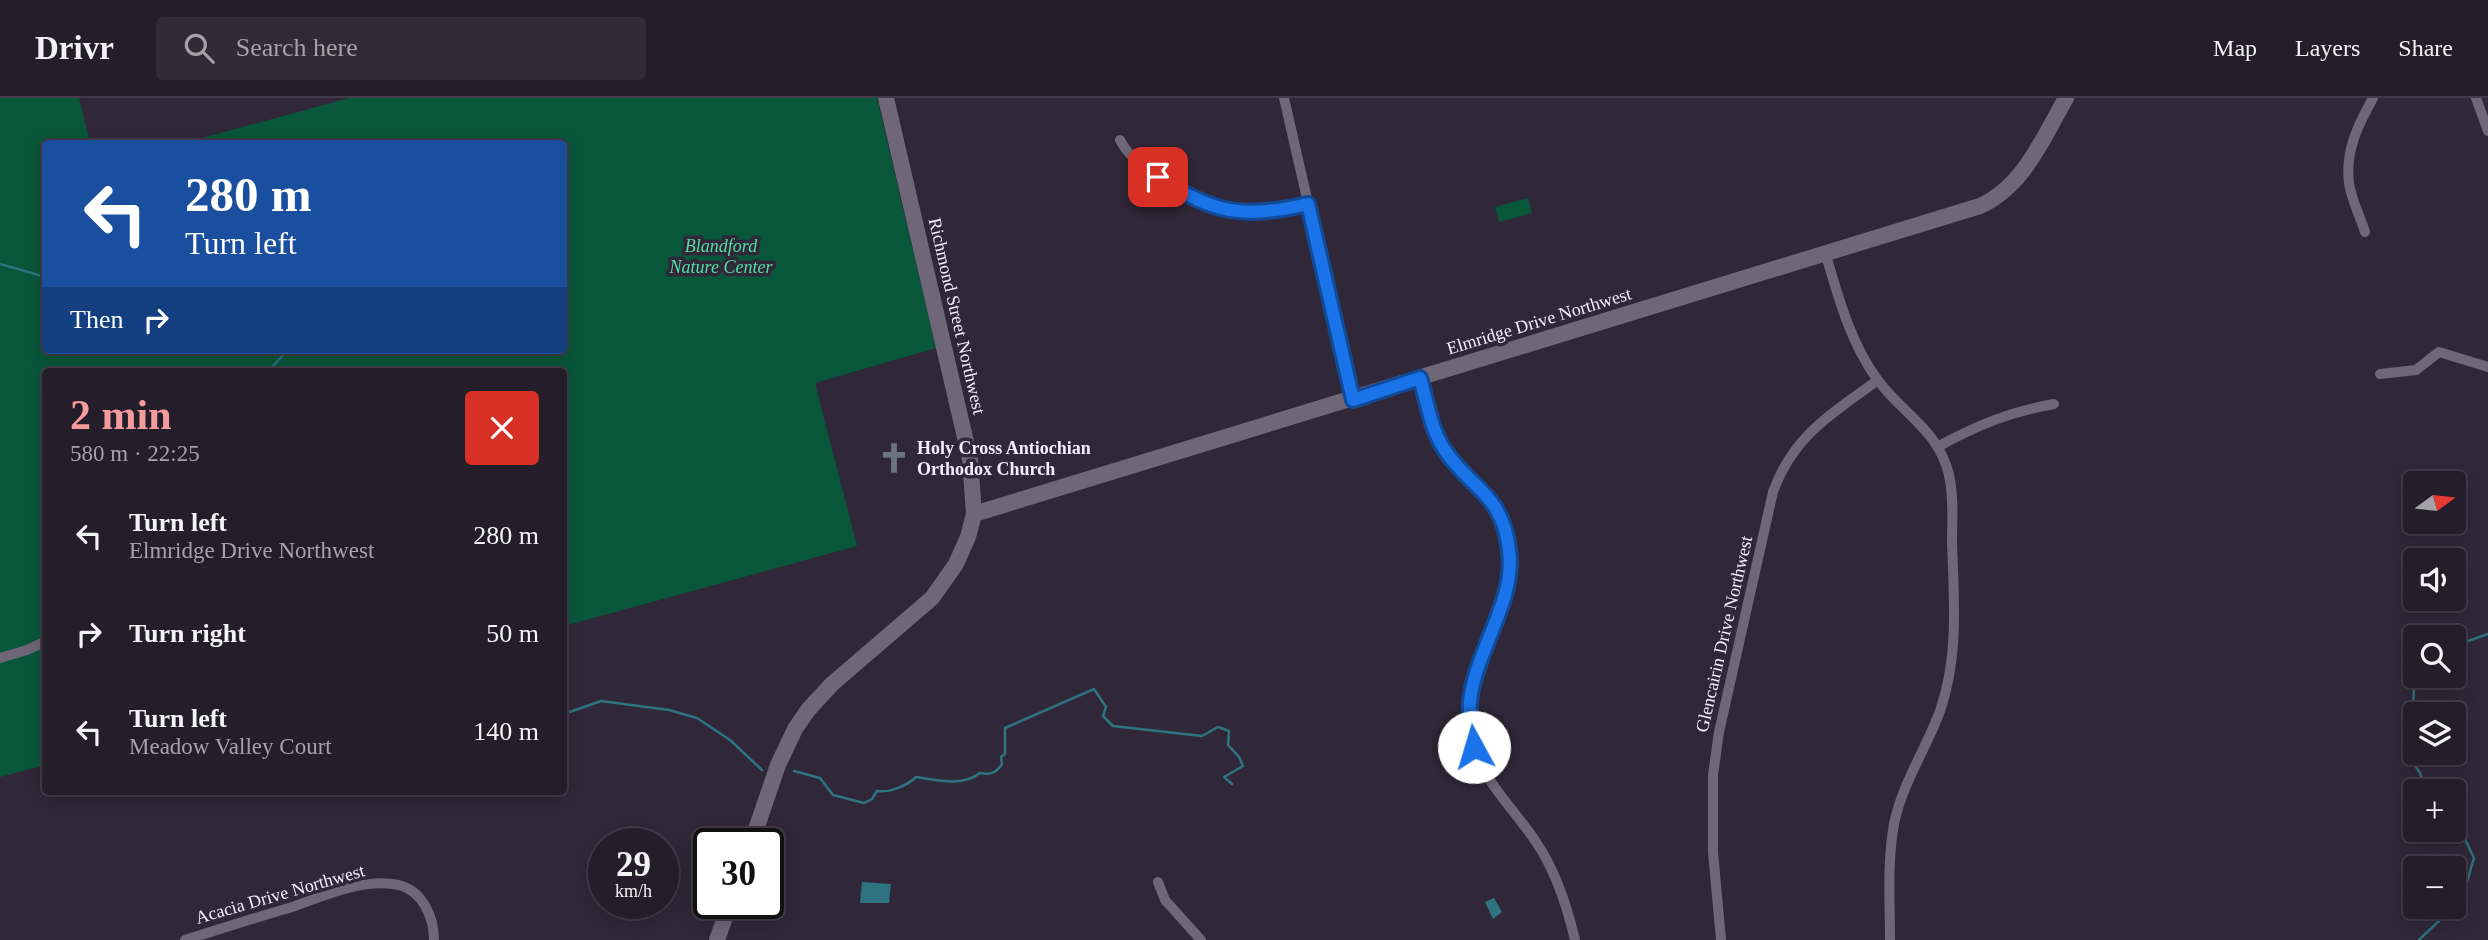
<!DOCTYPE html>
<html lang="en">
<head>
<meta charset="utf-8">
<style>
	body { margin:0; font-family:Georgia,serif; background:#302b36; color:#f1f3f6; height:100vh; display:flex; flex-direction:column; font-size:26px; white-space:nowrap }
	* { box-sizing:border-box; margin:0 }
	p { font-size:23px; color:#a3a2a8 }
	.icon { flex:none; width:38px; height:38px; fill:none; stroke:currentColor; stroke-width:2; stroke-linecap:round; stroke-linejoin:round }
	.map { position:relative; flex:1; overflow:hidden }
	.drawer { position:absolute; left:42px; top:270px; width:525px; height:427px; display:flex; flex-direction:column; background:#241e2a; border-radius:7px; box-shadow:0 4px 18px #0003,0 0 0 2px #413c47 }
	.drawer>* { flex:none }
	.top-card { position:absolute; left:42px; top:42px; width:525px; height:214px; border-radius:7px; box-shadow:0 4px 18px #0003,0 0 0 2px #413c47; background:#1a4fa0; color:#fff; overflow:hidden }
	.needle { width:46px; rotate:75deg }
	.tools { position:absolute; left:2403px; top:373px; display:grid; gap:14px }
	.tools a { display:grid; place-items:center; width:63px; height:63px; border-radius:7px; background:#241e2a; box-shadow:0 4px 18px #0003,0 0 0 2px #413c47; font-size:35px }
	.speed { position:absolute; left:588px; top:730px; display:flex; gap:14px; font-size:35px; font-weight:700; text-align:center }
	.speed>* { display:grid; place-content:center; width:91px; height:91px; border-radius:50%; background:#241e2a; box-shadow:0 4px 18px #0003,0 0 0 2px #413c47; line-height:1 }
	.speed small { font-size:18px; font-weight:400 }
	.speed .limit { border:4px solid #111; border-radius:10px; background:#fff; color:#111 }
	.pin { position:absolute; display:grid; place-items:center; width:60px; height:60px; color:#fff; margin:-30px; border-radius:14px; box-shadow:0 4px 10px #0006 }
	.me { position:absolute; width:77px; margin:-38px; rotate:354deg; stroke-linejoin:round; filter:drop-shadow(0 0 5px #0008) }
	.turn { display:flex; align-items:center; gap:24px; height:147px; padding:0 28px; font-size:32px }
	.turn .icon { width:91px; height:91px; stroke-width:2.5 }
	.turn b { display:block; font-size:49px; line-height:60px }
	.then { display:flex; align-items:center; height:66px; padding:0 28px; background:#0003; gap:14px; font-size:26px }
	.round { display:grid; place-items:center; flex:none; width:74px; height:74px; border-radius:7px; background:#302b36 }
	.head { display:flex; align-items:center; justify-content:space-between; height:119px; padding:0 28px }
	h1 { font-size:42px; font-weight:700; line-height:52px; color:#f59b9d }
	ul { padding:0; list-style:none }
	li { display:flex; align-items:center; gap:21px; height:98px; padding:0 28px }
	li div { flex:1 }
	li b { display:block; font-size:26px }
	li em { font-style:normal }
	header { display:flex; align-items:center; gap:42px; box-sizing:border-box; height:98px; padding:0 35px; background:#241e2a; border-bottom:2px solid #413c47 }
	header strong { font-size:33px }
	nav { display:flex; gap:38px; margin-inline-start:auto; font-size:24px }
	.search { width:490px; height:63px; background:#302b36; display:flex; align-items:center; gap:18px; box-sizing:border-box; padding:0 24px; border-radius:7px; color:#a3a2a8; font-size:26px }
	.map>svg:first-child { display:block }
</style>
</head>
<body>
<header>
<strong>Drivr</strong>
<div class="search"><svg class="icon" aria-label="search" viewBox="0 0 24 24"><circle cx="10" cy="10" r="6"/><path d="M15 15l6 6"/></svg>Search here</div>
<nav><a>Map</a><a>Layers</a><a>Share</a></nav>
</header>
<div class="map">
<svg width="2488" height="842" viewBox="0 0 2488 842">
	<rect width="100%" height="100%" fill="#302838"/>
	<path fill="#09573b" d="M0,0h79l11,45 -44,1v206h518v-206l-380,-1 165,-45h528l59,250 -121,35 42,163 -293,80v-255h-518l-1,394 -45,12z
		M1528,100l4,15 -33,9 -4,-15z"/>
	<path fill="#2e7380" d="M862,784l29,2 -2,19h-29z
		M1494,800l8,14 -9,7 -8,-17z"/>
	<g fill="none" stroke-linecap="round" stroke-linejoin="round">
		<path stroke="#2e7380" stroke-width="2.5" d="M0,166l46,13
			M268,273l20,-21
			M2454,548l34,-12
			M2415,573l-5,87 10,15 6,18
			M564,616l37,-13 68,9 28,8 33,22 32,30
			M794,673l26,7 13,17 31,8 8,-4 5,-8c12,2 30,-5 39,-14 21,3 46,10 64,-4 11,2 16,0 22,-9l-1,-7 4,-3v-26l89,-39 12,18 -3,9 10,10 89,10 16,-9 11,4 -1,14 11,12 4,9 -19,11 8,7
			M2419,842l43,-41 12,-41 -11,-23 -2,-17h-7"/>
		<path stroke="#6f6678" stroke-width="10" d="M1284,0l69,302
			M2476,0l12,33
			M1120,42c9,17 22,26 38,37 55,38 86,42 150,27
			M2365,134c-5,-16 -14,-33 -16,-49 -4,-32 9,-58 24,-85
			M1825,154c13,44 25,90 52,127 25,35 61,50 72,96 5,22 3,46 3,68 2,57 7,113 -12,168 -14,38 -38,73 -46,113 -7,39 -4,77 -4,116
			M2380,276l36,-4 23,-18 49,15
			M1420,280c7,24 11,50 24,71 7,10 16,18 25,27 22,21 35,42 40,73 3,22 -3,41 -11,62 -15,43 -39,91 -23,138 12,37 40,61 61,93 20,29 31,64 39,98
			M1939,348c39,-21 70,-34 115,-42
			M45,479h1
			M0,560l27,-8 19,-9
			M1158,784l7,18 36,40
			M185,842c35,-11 69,-22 104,-32 33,-11 74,-31 110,-23 24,6 35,33 35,55
			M1721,842l-8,-88v-77l6,-43 54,-240c20,-56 58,-78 105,-112"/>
		<path stroke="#6f6678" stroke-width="16" d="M974,416l1006,-308c44,-20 63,-68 86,-108
			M751,746l27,-79 17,-36 13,-19 24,-26 100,-86 24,-34 12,-27 6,-23 -4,-55 -84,-361
			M717,842l13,-37"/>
	</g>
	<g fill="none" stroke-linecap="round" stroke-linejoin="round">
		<defs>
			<path id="route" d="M1158,79c55,37 86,42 150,27l45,196 67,-22c7,24 11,51 24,71 27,41 58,43 65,101 7,48 -30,96 -38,144 -3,17 0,35 3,53"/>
		</defs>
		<use href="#route" stroke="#114b97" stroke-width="18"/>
		<use href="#route" stroke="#1a73e8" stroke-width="12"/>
	</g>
	<defs>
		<symbol id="church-bare" viewBox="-9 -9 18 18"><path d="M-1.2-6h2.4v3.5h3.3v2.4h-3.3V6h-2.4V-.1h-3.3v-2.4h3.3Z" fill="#6b7280" stroke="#302838" stroke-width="2.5" paint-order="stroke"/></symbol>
	</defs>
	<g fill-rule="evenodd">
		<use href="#church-bare" x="872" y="338" width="44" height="44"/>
	</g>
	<g text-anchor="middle" stroke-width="7" stroke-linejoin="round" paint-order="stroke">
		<g font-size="18" font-style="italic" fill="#50dda3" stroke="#302838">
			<text x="721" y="154">Blandford<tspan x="721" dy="21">Nature Center</tspan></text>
		</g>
		<g font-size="18" fill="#f3eef9" stroke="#302838">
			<text transform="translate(957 218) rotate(77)" y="6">Richmond Street Northwest</text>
			<text transform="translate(1539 223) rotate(-17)" y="6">Elmridge Drive Northwest</text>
			<text transform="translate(1724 536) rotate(-77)" y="6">Glencairin Drive Northwest</text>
			<text transform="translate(280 796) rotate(-16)" y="6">Acacia Drive Northwest</text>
		</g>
		<g font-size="18" font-weight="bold" fill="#f3eef9" stroke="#302838" text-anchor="start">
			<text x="917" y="356">Holy Cross Antiochian<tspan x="917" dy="21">Orthodox Church</tspan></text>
		</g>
	</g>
</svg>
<div class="tools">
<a><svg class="needle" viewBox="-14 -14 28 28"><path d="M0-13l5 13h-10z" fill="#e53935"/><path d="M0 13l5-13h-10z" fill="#a3a2a8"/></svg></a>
<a><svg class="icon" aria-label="sound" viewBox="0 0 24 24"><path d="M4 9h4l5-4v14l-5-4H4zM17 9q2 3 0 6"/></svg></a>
<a><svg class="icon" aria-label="search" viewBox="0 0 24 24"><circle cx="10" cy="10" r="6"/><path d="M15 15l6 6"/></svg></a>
<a><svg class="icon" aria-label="layers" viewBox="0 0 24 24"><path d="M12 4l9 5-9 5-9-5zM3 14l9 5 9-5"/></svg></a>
<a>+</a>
<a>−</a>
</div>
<div class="speed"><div>29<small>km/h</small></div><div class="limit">30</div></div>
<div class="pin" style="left:1158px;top:79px;background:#d93025"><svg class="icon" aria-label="arrive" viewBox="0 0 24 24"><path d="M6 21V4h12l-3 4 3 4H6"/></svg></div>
<svg class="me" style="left:1474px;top:649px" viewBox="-20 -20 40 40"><circle r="19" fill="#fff"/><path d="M0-13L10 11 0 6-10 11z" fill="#1a73e8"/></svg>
<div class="top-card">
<div class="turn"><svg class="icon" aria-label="left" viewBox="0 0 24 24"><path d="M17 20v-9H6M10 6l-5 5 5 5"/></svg><div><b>280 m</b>Turn left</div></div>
<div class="then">Then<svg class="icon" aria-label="right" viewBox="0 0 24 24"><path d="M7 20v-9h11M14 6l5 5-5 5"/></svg></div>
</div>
<section class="drawer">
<div class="head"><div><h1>2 min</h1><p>580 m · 22:25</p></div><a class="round" style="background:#d93025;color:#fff"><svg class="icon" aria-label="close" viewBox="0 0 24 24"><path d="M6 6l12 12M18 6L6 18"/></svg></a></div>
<ul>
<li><svg class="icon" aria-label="left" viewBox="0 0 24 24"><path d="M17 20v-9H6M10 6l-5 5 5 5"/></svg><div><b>Turn left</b><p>Elmridge Drive Northwest</p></div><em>280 m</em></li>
<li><svg class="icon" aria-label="right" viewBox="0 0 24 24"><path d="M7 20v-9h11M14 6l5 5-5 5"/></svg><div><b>Turn right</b></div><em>50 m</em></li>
<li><svg class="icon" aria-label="left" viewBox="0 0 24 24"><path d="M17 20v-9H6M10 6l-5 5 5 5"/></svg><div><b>Turn left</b><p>Meadow Valley Court</p></div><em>140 m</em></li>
</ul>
</section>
</div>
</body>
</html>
